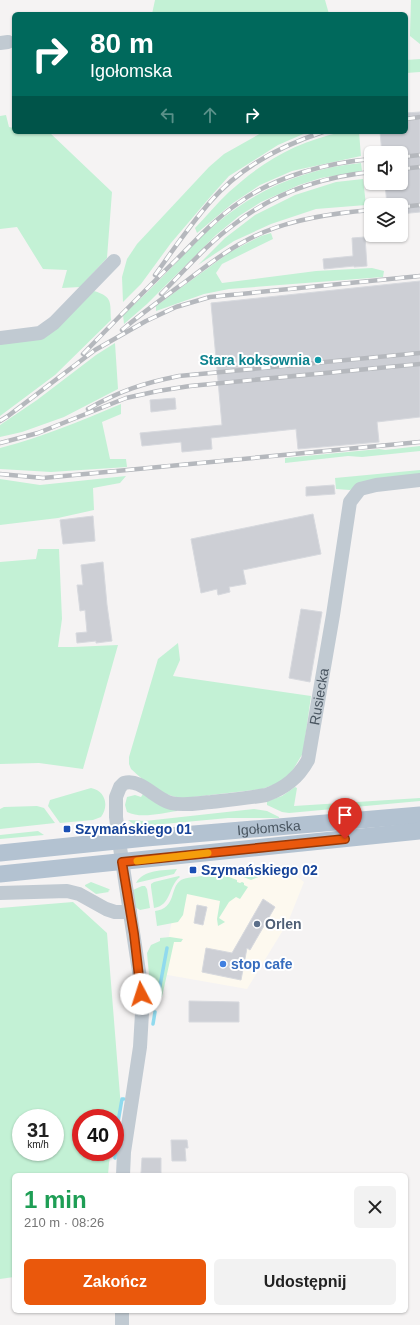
<!DOCTYPE html>
<html lang="pl">
<head>
<meta charset="utf-8">
<style>
	body { margin:0; font-family:Helvetica,sans-serif; background:#f2f2f2; color:#222; height:100vh; display:flex; flex-direction:column; font-size:15px; white-space:nowrap }
	* { box-sizing:border-box; margin:0 }
	p { font-size:13px; color:#767676 }
	.icon { flex:none; width:22px; height:22px; fill:none; stroke:currentColor; stroke-width:2; stroke-linecap:round; stroke-linejoin:round }
	.map { position:relative; flex:1; overflow:hidden }
	.drawer { position:absolute; left:12px; top:1173px; width:396px; height:140px; display:flex; flex-direction:column; background:#fff; border-radius:6px; box-shadow:0 1px 3px #0004 }
	.drawer>* { flex:none }
	.guide { position:absolute; left:12px; top:12px; width:396px; height:122px; border-radius:6px; box-shadow:0 1px 3px #0004; background:#00695c; color:#fff; overflow:hidden }
	.buttons { position:absolute; left:364px; top:146px; display:grid; gap:8px }
	.buttons a { display:grid; place-items:center; width:44px; height:44px; border-radius:6px; background:#fff; box-shadow:0 1px 3px #0004; font-size:20px }
	.speed { position:absolute; left:12px; top:1109px; display:flex; gap:8px; font-size:20px; font-weight:700; text-align:center }
	.speed>* { display:grid; place-content:center; width:52px; height:52px; border-radius:50%; background:#fff; box-shadow:0 1px 3px #0004; line-height:1 }
	.speed small { font-size:10px; font-weight:400 }
	.speed .limit { border:6px solid #d22; background:#fff; color:#111 }
	.pin { position:absolute; display:grid; place-items:center; width:34px; height:34px; color:#fff; margin:-41px -17px; border-radius:50% 50% 50% 0; rotate:-45deg; box-shadow:0 0 4px #0007 }
	.pin .icon { rotate:45deg }
	.me { position:absolute; width:44px; margin:-22px; rotate:355deg; stroke-linejoin:round; filter:drop-shadow(0 0 3px #0008) }
	.turn { display:flex; align-items:center; gap:14px; height:84px; padding:0 12px; font-size:18px }
	.turn .icon { width:52px; height:52px; stroke-width:2.5 }
	.turn b { display:block; font-size:28px; line-height:34px }
	.lanes { display:flex; align-items:center; height:38px; padding:0 12px; background:#0003; justify-content:center; gap:20px; direction:ltr }
	.lanes .off { opacity:.35 }
	.round { display:grid; place-items:center; flex:none; width:42px; height:42px; border-radius:6px; background:#f2f2f2 }
	.headline { display:flex; align-items:center; justify-content:space-between; height:68px; padding:0 12px }
	h1 { font-size:24px; font-weight:700; line-height:30px; color:#1e9e55 }
	.cta { display:flex; gap:8px; margin-top:auto; padding:8px 12px }
	.cta a { flex:1; height:46px; border-radius:6px; background:#ea580c; color:#fff; font-size:16px; font-weight:700; line-height:46px; text-align:center }
	.cta a+a { background:#f2f2f2; color:#222 }
	.map>svg:first-child { display:block }
</style>
</head>
<body>
<div class="map">
<svg width="420" height="1325" viewBox="0 0 420 1325">
	<rect width="100%" height="100%" fill="#f5f3f3"/>
	<path fill="#fdf9ef" d="M286,868l18,14 -16,40 -41,67 -85,-15 16,-88 52,-15z"/>
	<path fill="#c3f1d5" fill-rule="evenodd" d="M155,0h170l4,14h-177z
		M411,0h9v44l-10,-8z
		M420,59v13l-14,1v-13z
		M6,115l3,12 5,1v4h35l63,60 -5,66 -27,29 -18,1 5,-18 -24,-1 -26,-42 -17,2v-113z
		M263,132h45l-30,13 -49,31 -18,20 -40,47 -30,41 -18,18 -1,-25 5,-18 10,-15 72,-77 15,-13z
		M342,132h17l2,24 -69,15 -32,14 -27,18 -36,30 -2,-5c11,-11 22,-25 34,-36 34,-31 67,-50 113,-60z
		M361,163l1,8 -41,7 -22,7 -38,17 -22,14 -23,19 -69,69 -23,20 -1,-9c17,-16 34,-32 50,-49 14,-15 28,-30 44,-43 41,-35 91,-55 144,-60z
		M363,179l3,26 -50,4 -45,15 -37,17 -36,24 27,-27 30,-23 40,-20 41,-13z
		M271,233l2,6 -51,25 -6,9 6,10 94,-12 56,-3 12,3 -1,6 -154,12 -25,5 -48,17v-5l74,-54 31,-16z
		M94,291c19,6 16,11 17,29l-56,55 -55,41v-75l31,-3z
		M115,343l3,46 -54,28 -42,15 -22,5v-12l37,-25 59,-45z
		M121,404v10l-19,8 8,37h16l1,8 -76,5 -51,-3v-21c42,-11 81,-27 121,-44z
		M420,446v5l-58,6 -14,-1 -63,7v-5l94,-9 6,1z
		M420,470v8l-59,7 -11,5 -14,-1 -1,-11z
		M126,476l-6,7 -27,5 1,22 -36,8 -58,7v-46l40,6z
		M38,549h21l3,70 -4,28h15l45,-2 -35,124 -44,-6 -39,1v-202l36,-3z
		M178,643l2,17 -7,16 138,20 -8,57 -12,20 -10,9 -19,7 -78,9c-20,-1 -38,-15 -53,-29l-2,-5v-7l29,-98z
		M295,787l2,1 -3,18 126,-8v3l-131,12 -7,-1 -15,-7v-4l15,-5z
		M91,788c15,3 18,18 10,29l-8,3 -33,3 -12,-17 2,-6z
		M143,794l13,9 21,7v1c-15,2 -36,8 -50,1l-2,-7 2,-8 8,-2 6,2z
		M37,806l7,2 11,15 -55,6v-20l4,-2z
		M254,809l13,2 12,6v1h-51l-86,8 -7,-1 -7,-5 17,1z
		M38,831l6,4 -44,4v-4z
		M285,867l7,4h4l-2,5 -10,1 -7,-7 -26,10 -20,-8 -2,5 8,3v2l3,1 2,-1 2,1v2l4,2 -8,12 -4,-2 -7,5 -10,16 6,4 -7,4 -1,-7 3,-18 -33,-7 -4,21 -5,7 -21,4 -2,-15c22,-3 14,-23 26,-31 6,-3 15,-3 21,-4 8,-1 14,-3 22,-4 20,-4 41,-4 61,-5z
		M177,869l-3,5 -38,9c8,-14 26,-12 41,-14z
		M179,876l1,1c-12,9 -8,28 -26,31l-3,-21v-3l3,-2z
		M91,882l18,7 1,1 -2,1 1,1 -13,2 -11,-8v-1z
		M142,886h3l2,3 3,19 -10,2 -5,-3 -2,-17z
		M73,902l34,31 14,175 -6,27v-17h-34v34h30l-2,11 -1,12h-94v102l-14,2v-371zM21,1118h34v34h-34z
		M170,937l13,2 -2,3h-7l-12,55 -4,-1 -1,2 -6,-2 -4,-43 4,-8 9,-4v-3z"/>
	<g fill="none" stroke-linecap="round" stroke-linejoin="round">
		<path stroke="#90daee" stroke-width="3.5" d="M159,991l8,-43
			M153,1024l2,-12
			M115,1158l3,-36 4,-23h2"/>
	</g>
	<path fill="#cdcfd5" stroke="#d7d9de" d="M420,112v100l-19,2v-9h-14l-2,-22h16v-30h-19l-2,-21h26v-19z
		M365,237l2,29 -13,1v-1l-30,3 -1,-10 30,-3 -1,-18z
		M420,281v136l-43,5 2,20 -81,7 -2,-20 -85,9 1,11 -30,3 -1,-10 -39,4 -2,-13 82,-8 -11,-122z
		M175,398l1,11 -25,3 -1,-12z
		M334,485l1,9 -29,2v-9z
		M313,514l8,40 -78,16 3,14 -17,3 1,5 -12,3 -1,-6 -16,4 -10,-54z
		M93,516l2,25 -32,3 -3,-24z
		M103,562l4,43 5,36 -16,2v-2l-19,2 -1,-10 11,-1 -2,-22 -5,1 -3,-26h6l-2,-20z
		M301,609l21,3 -12,70 -21,-4z
		M263,899l12,8 -25,43 -3,-2 -6,32 -39,-8 4,-24 26,5z
		M197,905l10,2 -4,18 -9,-2z
		M189,1001l50,1v20h-50z
		M171,1140h16l1,8h-3l1,13h-14z
		M142,1158h19v15h-20z"/>
	<g fill="none" stroke-linecap="round" stroke-linejoin="round">
		<g stroke="#c1cad2" stroke-width="14">
			<path d="M0,43l8,-1"/>
			<path d="M0,338l40,-5 14,-10 60,-62"/>
			<path d="M0,893l67,-2 12,3 27,15 9,3h15"/>
			<path id="s1" d="M123,1175l1,-23 16,-105 2,-34 -2,-35 -21,-137 -3,-24v-20l4,-10 4,-4c17,-5 31,16 47,20 13,3 27,0 40,-1 18,-2 37,-4 55,-7 19,-7 32,-17 42,-35l25,-145 17,-113 10,-13 16,-4 44,-5"/>
			<path d="M122,1311v14"/>
		</g>
		<g stroke="#b3c2d1" stroke-width="17">
			<path id="s2" d="M0,853l146,-15 274,-23"/>
			<path d="M0,874l420,-43"/>
		</g>
		<defs>
			<path id="rail" d="M406,119l14,-2
				M401,157l19,-2
				M401,169l19,-2
				M401,207l19,-2
				M155,275c18,-25 35,-50 55,-73 30,-35 70,-56 113,-70
				M161,294c24,-24 47,-51 75,-71 40,-31 86,-46 135,-51
				M122,330c20,-17 41,-32 63,-48 25,-19 50,-38 79,-50 34,-14 71,-19 107,-22
				M83,354c31,-32 62,-64 94,-95 20,-20 39,-41 63,-57 36,-26 87,-39 131,-43
				M88,409c31,-18 56,-26 91,-33l241,-23
				M0,421l8,-5 87,-66 51,-29 30,-14 34,-10 210,-21
				M0,443l38,-10 88,-35 32,-7 32,-5 230,-22
				M0,474l43,4 377,-36"/>
		</defs>
		<use href="#rail" stroke="#b5b8bd" stroke-width="4.5"/>
		<use href="#rail" stroke="#fff" stroke-width="3" stroke-dasharray="9" stroke-linecap="butt"/>
	</g>
	<g fill="none" stroke-linecap="round" stroke-linejoin="round">
		<defs>
			<path id="route" d="M141,994l-7,-60 -12,-72 223,-23"/>
		</defs>
		<use href="#route" stroke="#983908" stroke-width="10"/>
		<use href="#route" stroke="#ea580c" stroke-width="7"/>
		<path stroke="#f59e0b" stroke-width="7" d="M137,861l71,-8"/>
	</g>
	<circle fill="#0f9aa8" stroke="#fff" stroke-width="1.5" cx="318" cy="360" r="4"/>
	<g fill="#1a4fb4" stroke="#fff" stroke-width="1.5">
		<rect x="63" y="825" width="8" height="8" rx="2"/>
		<rect x="189" y="866" width="8" height="8" rx="2"/>
	</g>
	<circle fill="#5c6f8a" stroke="#fff" stroke-width="1.5" cx="257" cy="924" r="4"/>
	<circle fill="#3f7fe0" stroke="#fff" stroke-width="1.5" cx="223" cy="964" r="4"/>
	<g text-anchor="middle" stroke-width="4" stroke-linejoin="round" paint-order="stroke">
		<g font-size="14" font-weight="bold" fill="#0d838f" stroke="#fff" text-anchor="end">
			<text x="310" y="365">Stara koksownia</text>
		</g>
		<g font-size="14" fill="#4a5661" stroke="#fff">
			<text dy="5" stroke="none"><textPath href="#s1" startOffset="666">Rusiecka</textPath></text>
			<text dy="5" stroke="none"><textPath href="#s2" startOffset="270">Igołomska</textPath></text>
		</g>
		<g font-size="14" font-weight="bold" fill="#164399" stroke="#fff" text-anchor="start">
			<text x="75" y="834">Szymańskiego 01</text>
			<text x="201" y="875">Szymańskiego 02</text>
		</g>
		<g font-size="14" font-weight="bold" fill="#4e5e75" stroke="#fff" text-anchor="start">
			<text x="265" y="929">Orlen</text>
		</g>
		<g font-size="14" font-weight="bold" fill="#366cbe" stroke="#fff" text-anchor="start">
			<text x="231" y="969">stop cafe</text>
		</g>
	</g>
</svg>
<div class="buttons">
<a><svg class="icon" aria-label="sound" viewBox="0 0 24 24"><path d="M4 9h4l5-4v14l-5-4H4zM17 9q2 3 0 6"/></svg></a>
<a><svg class="icon" aria-label="layers" viewBox="0 0 24 24"><path d="M12 4l9 5-9 5-9-5zM3 14l9 5 9-5"/></svg></a>
</div>
<div class="speed"><div>31<small>km/h</small></div><div class="limit">40</div></div>
<div class="pin" style="left:345px;top:839px;background:#d93025"><svg class="icon" aria-label="arrive" viewBox="0 0 24 24"><path d="M6 21V4h12l-3 4 3 4H6"/></svg></div>
<svg class="me" style="left:141px;top:994px" viewBox="-20 -20 40 40"><circle r="19" fill="#fff"/><path d="M0-13L10 11 0 6-10 11z" fill="#ea580c"/></svg>
<div class="guide">
<div class="turn"><svg class="icon" aria-label="right" viewBox="0 0 24 24"><path d="M7 20v-9h11M14 6l5 5-5 5"/></svg><div><b>80 m</b>Igołomska</div></div>
<div class="lanes"><svg class="icon off" aria-label="left" viewBox="0 0 24 24"><path d="M17 20v-9H6M10 6l-5 5 5 5"/></svg><svg class="icon off" aria-label="ahead" viewBox="0 0 24 24"><path d="M12 20V5M6 11l6-6 6 6"/></svg><svg class="icon" aria-label="right" viewBox="0 0 24 24"><path d="M7 20v-9h11M14 6l5 5-5 5"/></svg></div>
</div>
<section class="drawer">
<div class="headline"><div><h1>1 min</h1><p>210 m · 08:26</p></div><a class="round"><svg class="icon" aria-label="close" viewBox="0 0 24 24"><path d="M6 6l12 12M18 6L6 18"/></svg></a></div>
<div class="cta"><a>Zakończ</a><a>Udostępnij</a></div>
</section>
</div>
</body>
</html>
